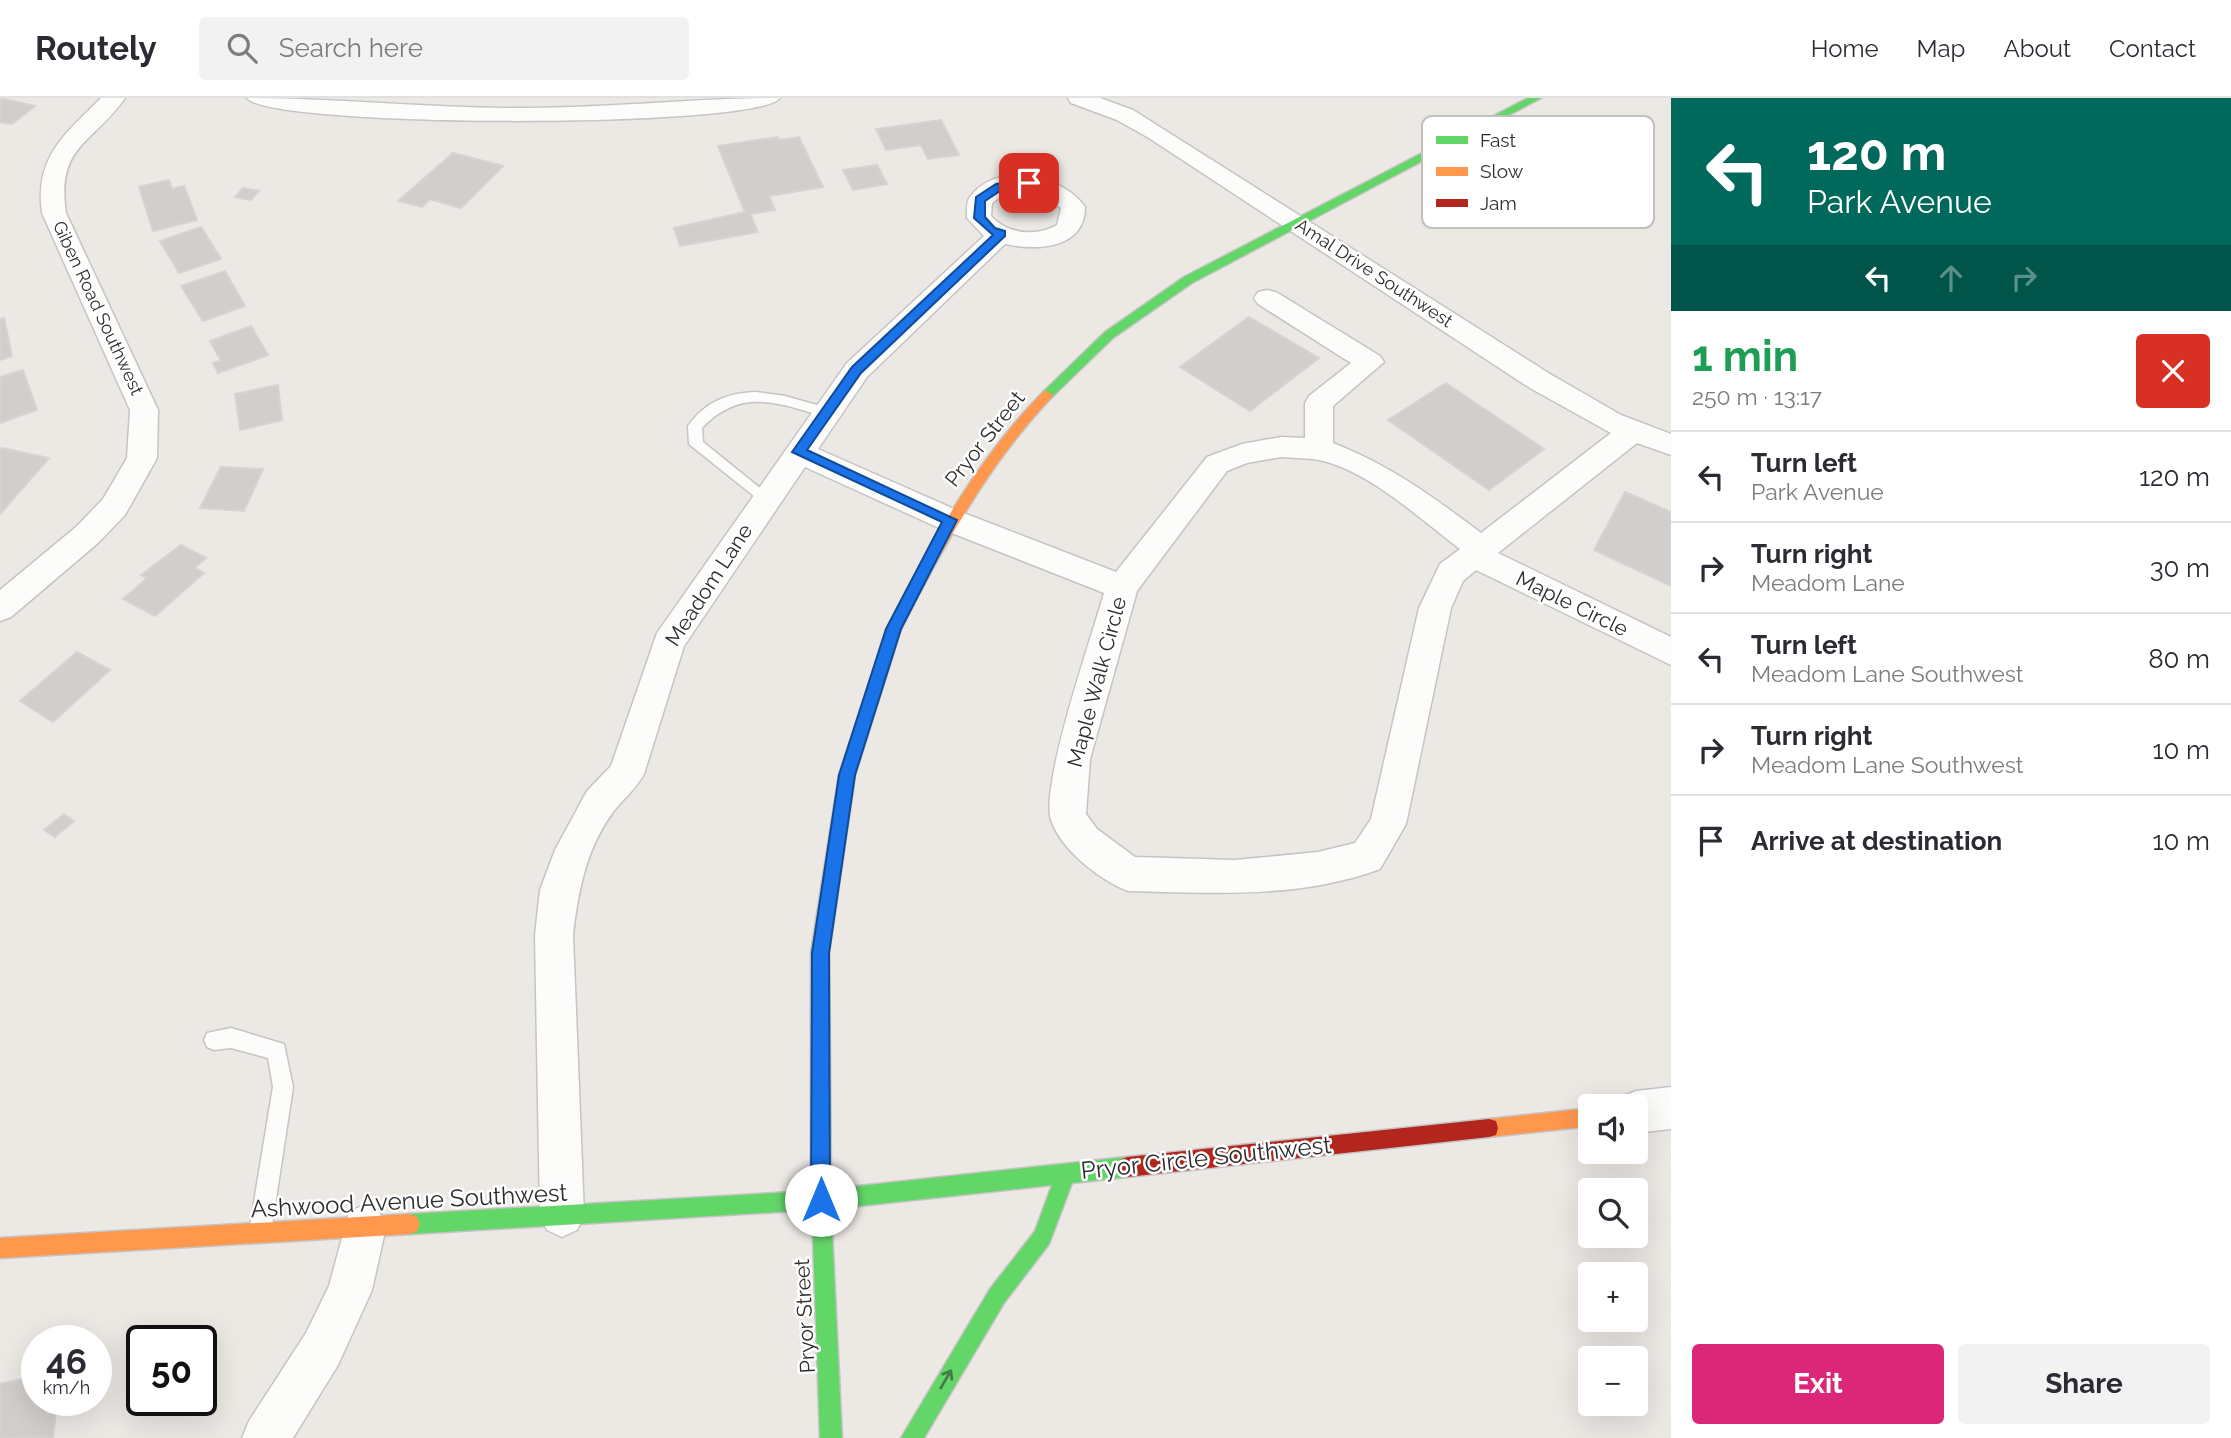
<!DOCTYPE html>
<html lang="en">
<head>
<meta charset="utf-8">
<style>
	body { margin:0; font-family:Raleway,sans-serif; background:#f2f2f3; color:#2b2b33; height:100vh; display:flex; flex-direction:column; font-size:26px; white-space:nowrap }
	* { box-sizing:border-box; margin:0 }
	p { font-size:23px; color:#7c7c81 }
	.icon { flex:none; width:38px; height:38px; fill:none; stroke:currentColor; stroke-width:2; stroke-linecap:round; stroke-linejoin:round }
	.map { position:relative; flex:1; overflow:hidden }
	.details { display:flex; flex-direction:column; background:#fff; width:560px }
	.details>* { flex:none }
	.hud { background:#00695c; color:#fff; overflow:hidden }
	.buttons { position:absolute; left:1578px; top:996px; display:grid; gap:14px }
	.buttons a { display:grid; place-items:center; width:70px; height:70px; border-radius:7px; background:#fff; box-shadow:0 7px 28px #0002; font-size:35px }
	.speed { position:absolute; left:21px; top:1227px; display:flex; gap:14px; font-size:35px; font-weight:700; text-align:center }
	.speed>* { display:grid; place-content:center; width:91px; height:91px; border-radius:50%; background:#fff; box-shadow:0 7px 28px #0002; line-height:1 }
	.speed small { font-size:18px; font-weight:400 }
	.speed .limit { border:4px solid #111; border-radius:10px; background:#fff; color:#111 }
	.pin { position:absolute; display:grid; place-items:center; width:60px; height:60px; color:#fff; margin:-30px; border-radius:14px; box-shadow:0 4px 10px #0006 }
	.me { position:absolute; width:77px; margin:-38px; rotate:0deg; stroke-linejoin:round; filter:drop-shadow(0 0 5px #0008) }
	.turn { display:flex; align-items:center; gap:24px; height:147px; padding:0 21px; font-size:32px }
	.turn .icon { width:91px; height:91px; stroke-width:2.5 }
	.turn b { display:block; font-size:49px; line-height:60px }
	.lanes { display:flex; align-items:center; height:66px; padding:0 21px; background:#0003; justify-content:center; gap:35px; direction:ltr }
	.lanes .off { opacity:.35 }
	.round { display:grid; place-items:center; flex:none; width:74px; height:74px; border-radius:7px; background:#f2f2f3 }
	.overview { display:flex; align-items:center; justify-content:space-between; height:119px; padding:0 21px }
	h1 { font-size:42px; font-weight:700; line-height:52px; color:#1e9e55 }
	.primary-button { display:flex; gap:14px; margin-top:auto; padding:14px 21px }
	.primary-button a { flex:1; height:80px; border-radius:7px; background:#db2777; color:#fff; font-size:28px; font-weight:700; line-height:80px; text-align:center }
	.primary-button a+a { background:#f2f2f3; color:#2b2b33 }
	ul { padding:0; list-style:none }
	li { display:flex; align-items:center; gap:21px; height:91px; padding:0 21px; border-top:2px solid #e1e1e2 }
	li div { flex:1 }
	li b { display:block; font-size:26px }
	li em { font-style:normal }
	header { display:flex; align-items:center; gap:42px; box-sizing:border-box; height:98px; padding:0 35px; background:#fff; border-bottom:2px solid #e1e1e2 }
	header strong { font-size:33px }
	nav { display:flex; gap:38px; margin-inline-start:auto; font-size:24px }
	.search { width:490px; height:63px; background:#f2f2f3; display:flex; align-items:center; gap:18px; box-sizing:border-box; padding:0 24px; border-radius:7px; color:#7c7c81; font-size:26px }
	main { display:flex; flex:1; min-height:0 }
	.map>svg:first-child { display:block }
</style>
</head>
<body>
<header>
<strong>Routely</strong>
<div class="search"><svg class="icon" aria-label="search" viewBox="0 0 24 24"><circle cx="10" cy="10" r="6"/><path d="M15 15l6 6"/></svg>Search here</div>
<nav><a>Home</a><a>Map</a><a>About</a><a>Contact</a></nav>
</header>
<main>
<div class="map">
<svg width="1671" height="1340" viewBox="0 0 1671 1340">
	<rect width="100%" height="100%" fill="#ece8e4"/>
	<path fill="#d1cecb" stroke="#d7d4d0" stroke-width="2" d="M0,0l35,8 -23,18 -12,-2z
		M941,22l18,35 -31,4 -7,-14 -35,5 -10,-21z
		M778,39l1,3 20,-3 24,50 -54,9 6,14 -25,4 8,18 -78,14 -6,-18 71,-16 -27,-66z
		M453,55l50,13 -42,42 -31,-9 -8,8 -24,-6z
		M877,67l10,19 -34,6 -10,-20z
		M169,82l3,9 12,-3 13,34 -44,11 -14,-44z
		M243,90l16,3 -8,9 -16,-3z
		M201,129l20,32 -42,14 -19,-32z
		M225,173l20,35 -42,15 -22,-35z
		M1249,219l70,41 -69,53 -70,-44z
		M4,220l8,38 -12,4v-41z
		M251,228l17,29 -50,18 -5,-10 8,-2 -11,-20z
		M23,272l14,40 -37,13v-46z
		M1446,285l98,66 -55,41 -101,-70z
		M278,287l4,35 -42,10 -5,-36z
		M2,350l47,10 -49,56v-64z
		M221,369l42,2 -19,42 -44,-3z
		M1625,394l46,20v74l-77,-36z
		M181,447l25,13 -11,10 9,5 -49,43 -32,-17 24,-21 -6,-3z
		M77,554l33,18 -57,52 -33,-21z
		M64,716l10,7 -19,16 -11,-7z
		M37,1278v24h12l-2,14 9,-3 -3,27h-53v-54z"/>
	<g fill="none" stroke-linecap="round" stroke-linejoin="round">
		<defs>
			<path id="lane" d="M756,294l29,4 46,13 2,3 -7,5c-47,-14 -85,-30 -124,11l1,14 67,54 2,4 -7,5 -76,-61 -1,-18c17,-24 39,-33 68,-34z
				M231,930l53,16 9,43 -22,145 -3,8 -8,3 -8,-3 -3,-8 24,-145 -5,-29 -37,-10 -17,2 -7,-3 -3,-7 3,-7z"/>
			<path id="street" d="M101,0h24c-32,46 -69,47 -59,115l92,197 -1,48 -32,57 -27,28 -87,74 -11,4v-31l76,-63 27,-28 24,-41 3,-48 -88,-197c-8,-56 23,-79 59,-115z
				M247,0c89,0 177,10 267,10 89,1 177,-10 266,-10 -21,31 -512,30 -533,0z
				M1068,0h32l33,12 417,264 71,41 50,19v21l-34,-12 -139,110 173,84v28l-195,-95 -13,11 -12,27 -45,216 -26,45c-81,30 -168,24 -252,22 -28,-11 -67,-41 -77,-71 -11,-35 41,-184 53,-227l-165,-65 -134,-61 -121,179 -40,128c-8,15 -21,25 -31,38 -27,37 -35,79 -40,123l11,280 -7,15 -15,7 -15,-7 -7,-15 -5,-280 5,-45 15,-40 32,-59 24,-25 46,-133 190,-270 137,-127 -17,-18c0,-7 -1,-16 3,-21 27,-37 93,-22 115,10 0,42 -48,44 -80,37l-138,133 -49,72 143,63 155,60 91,-115 35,-13 39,-7 24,1v-35l4,-7 42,-33 -93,-59 -4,-6 4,-6 9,-2 9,2 104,64 4,6 -51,44v37c58,23 99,53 148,90l130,-100 -81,-45 -381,-250 -32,-18 -46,-17zM1034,93l27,17 -4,17c-21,12 -50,9 -66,-9l1,-13 14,-10zM1281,359c11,1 22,1 32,2 51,7 107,60 147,90l-20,15 -21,44 -48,211 -16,24 -37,9 -83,8 -100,-3 -38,-28 -11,-15 4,-55 47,-168 90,-120 20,-8z
				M1671,989v42l-35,4v-27h-18l3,-9 15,-6z
				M364,1107l15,7 7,15 -14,63 -34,75 -45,73h-51l7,-17 57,-88 23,-47 20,-74z"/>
			<path id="fast" d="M1528,0h13l-349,185 -79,55 -62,60h-8v-6l62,-60 79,-55z
				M914,486l7,6 -20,39 -46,146 -26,178 2,236 296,-32 7,3 3,7 -3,7 -7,3 -55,6 -23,61 -45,59 -80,135h-23l89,-149 45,-58 17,-46 -221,24 11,229h-22l-8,-228 -402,24 -7,-3 -3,-7 3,-7 7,-3 401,-23v-238l28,-178 48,-146 22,-43z"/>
			<path id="slow" d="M1047,293l6,4 -2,3c-55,58 -94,125 -132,196h-10l-2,-4c38,-72 79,-140 136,-198z
				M1591,1010v18l-102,11 -7,-2 -2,-7 2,-7 7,-2z
				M410,1116l7,3 3,7 -3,7 -7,3 -410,24v-20z"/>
			<path id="jam" d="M1489,1021l7,2 2,7 -2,7 -7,2 -362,40 -7,-3 -3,-7 3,-7 7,-3z"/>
		</defs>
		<use href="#lane" stroke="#c5c4c5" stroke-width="3"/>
		<use href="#street" stroke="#c5c4c5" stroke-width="3"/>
		<use href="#fast" stroke="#c5c4c5" stroke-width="3"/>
		<use href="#slow" stroke="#c5c4c5" stroke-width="3"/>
		<use href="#jam" stroke="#c5c4c5" stroke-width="3"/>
		<use href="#lane" fill="#fcfcfb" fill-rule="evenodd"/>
		<use href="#street" fill="#fcfcfb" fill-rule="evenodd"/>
		<use href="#fast" fill="#63d668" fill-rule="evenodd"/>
		<use href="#slow" fill="#ff974d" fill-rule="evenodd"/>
		<use href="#jam" fill="#b3261e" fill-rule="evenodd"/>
	</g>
	<defs><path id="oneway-shaft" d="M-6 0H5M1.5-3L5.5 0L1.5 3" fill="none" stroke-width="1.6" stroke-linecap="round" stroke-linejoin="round" transform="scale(1.75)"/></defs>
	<use stroke="#467a48" href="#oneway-shaft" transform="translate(946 1281) rotate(-60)"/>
	<path fill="#1a73e8" stroke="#114b97" stroke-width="2" d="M1029,81l4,1v5l-30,4 -18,12v16l10,11 10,3v5l-144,137 -54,77 150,70 -56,109 -46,146 -26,178 1,247 -2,7 -7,3 -7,-3 -3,-7 1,-247 27,-178 47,-146 56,-107 -150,-70 60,-85 141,-132 -19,-17 2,-21 20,-13z"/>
	<g text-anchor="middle" stroke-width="5" stroke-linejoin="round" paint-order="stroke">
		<g font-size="18" fill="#2e2e2e" stroke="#fff">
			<text transform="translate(1374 175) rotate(33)" y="6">Amal Drive Southwest</text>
			<text transform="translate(98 210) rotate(65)" y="6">Giben Road Southwest</text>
		</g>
		<g font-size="21" fill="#2e2e2e" stroke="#fff">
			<text transform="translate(985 341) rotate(-52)" y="7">Pryor Street</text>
			<text transform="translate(709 487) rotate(-57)" y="7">Meadom Lane</text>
			<text transform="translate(1572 506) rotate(26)" y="7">Maple Circle</text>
			<text transform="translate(1097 584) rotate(-75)" y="7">Maple Walk Circle</text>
			<text transform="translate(805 1218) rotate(-93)" y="7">Pryor Street</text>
		</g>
		<g font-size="24" fill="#2e2e2e" stroke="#fff">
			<text transform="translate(1206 1060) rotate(-6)" y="8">Pryor Circle Southwest</text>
			<text transform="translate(409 1103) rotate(-3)" y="8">Ashwood Avenue Southwest</text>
		</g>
	</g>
	<rect x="1422" y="18" width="232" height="112" rx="10" fill="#fff" stroke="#c0c0c0" stroke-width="2"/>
	<rect x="1436" y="38" width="32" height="8" fill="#63d668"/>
	<rect x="1436" y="69" width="32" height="9" fill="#ff974d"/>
	<rect x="1436" y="101" width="32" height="8" fill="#b3261e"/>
	<g font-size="19" fill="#2e2e2e">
		<text x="1480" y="49">Fast</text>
		<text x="1480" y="80">Slow</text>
		<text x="1480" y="112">Jam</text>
	</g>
</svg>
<div class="buttons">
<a><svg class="icon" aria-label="sound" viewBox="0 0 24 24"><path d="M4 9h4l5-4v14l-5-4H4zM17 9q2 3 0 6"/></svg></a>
<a><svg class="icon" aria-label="search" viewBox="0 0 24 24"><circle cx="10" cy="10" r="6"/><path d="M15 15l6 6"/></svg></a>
<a>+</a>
<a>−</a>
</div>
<div class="speed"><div>46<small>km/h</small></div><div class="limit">50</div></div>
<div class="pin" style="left:1029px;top:85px;background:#d93025"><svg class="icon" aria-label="arrive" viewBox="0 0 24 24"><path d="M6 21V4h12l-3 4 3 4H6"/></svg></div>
<svg class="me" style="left:821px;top:1102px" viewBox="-20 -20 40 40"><circle r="19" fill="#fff"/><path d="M0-13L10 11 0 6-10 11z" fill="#1a73e8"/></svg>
</div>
<section class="details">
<div class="hud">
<div class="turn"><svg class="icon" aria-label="left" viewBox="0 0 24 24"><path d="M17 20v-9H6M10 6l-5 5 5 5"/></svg><div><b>120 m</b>Park Avenue</div></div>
<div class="lanes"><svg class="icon" aria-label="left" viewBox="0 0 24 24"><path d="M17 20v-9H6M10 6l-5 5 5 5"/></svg><svg class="icon off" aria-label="ahead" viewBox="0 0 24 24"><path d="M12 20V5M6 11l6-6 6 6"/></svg><svg class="icon off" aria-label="right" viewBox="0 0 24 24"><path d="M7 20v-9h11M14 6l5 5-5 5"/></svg></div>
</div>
<div class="overview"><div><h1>1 min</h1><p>250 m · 13:17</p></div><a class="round" style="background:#d93025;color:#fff"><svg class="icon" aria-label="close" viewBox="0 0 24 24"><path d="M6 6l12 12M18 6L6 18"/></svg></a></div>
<ul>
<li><svg class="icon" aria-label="left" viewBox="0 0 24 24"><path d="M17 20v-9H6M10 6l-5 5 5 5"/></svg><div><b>Turn left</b><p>Park Avenue</p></div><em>120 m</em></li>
<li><svg class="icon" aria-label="right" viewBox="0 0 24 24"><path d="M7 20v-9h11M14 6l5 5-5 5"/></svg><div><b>Turn right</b><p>Meadom Lane</p></div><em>30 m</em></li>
<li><svg class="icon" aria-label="left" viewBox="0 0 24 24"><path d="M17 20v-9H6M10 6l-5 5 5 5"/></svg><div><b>Turn left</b><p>Meadom Lane Southwest</p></div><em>80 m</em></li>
<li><svg class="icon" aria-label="right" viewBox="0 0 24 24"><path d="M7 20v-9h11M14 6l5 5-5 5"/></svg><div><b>Turn right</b><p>Meadom Lane Southwest</p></div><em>10 m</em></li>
<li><svg class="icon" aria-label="arrive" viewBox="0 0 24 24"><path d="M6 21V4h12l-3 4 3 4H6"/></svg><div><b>Arrive at destination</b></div><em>10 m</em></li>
</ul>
<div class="primary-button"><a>Exit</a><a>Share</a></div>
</section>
</main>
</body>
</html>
